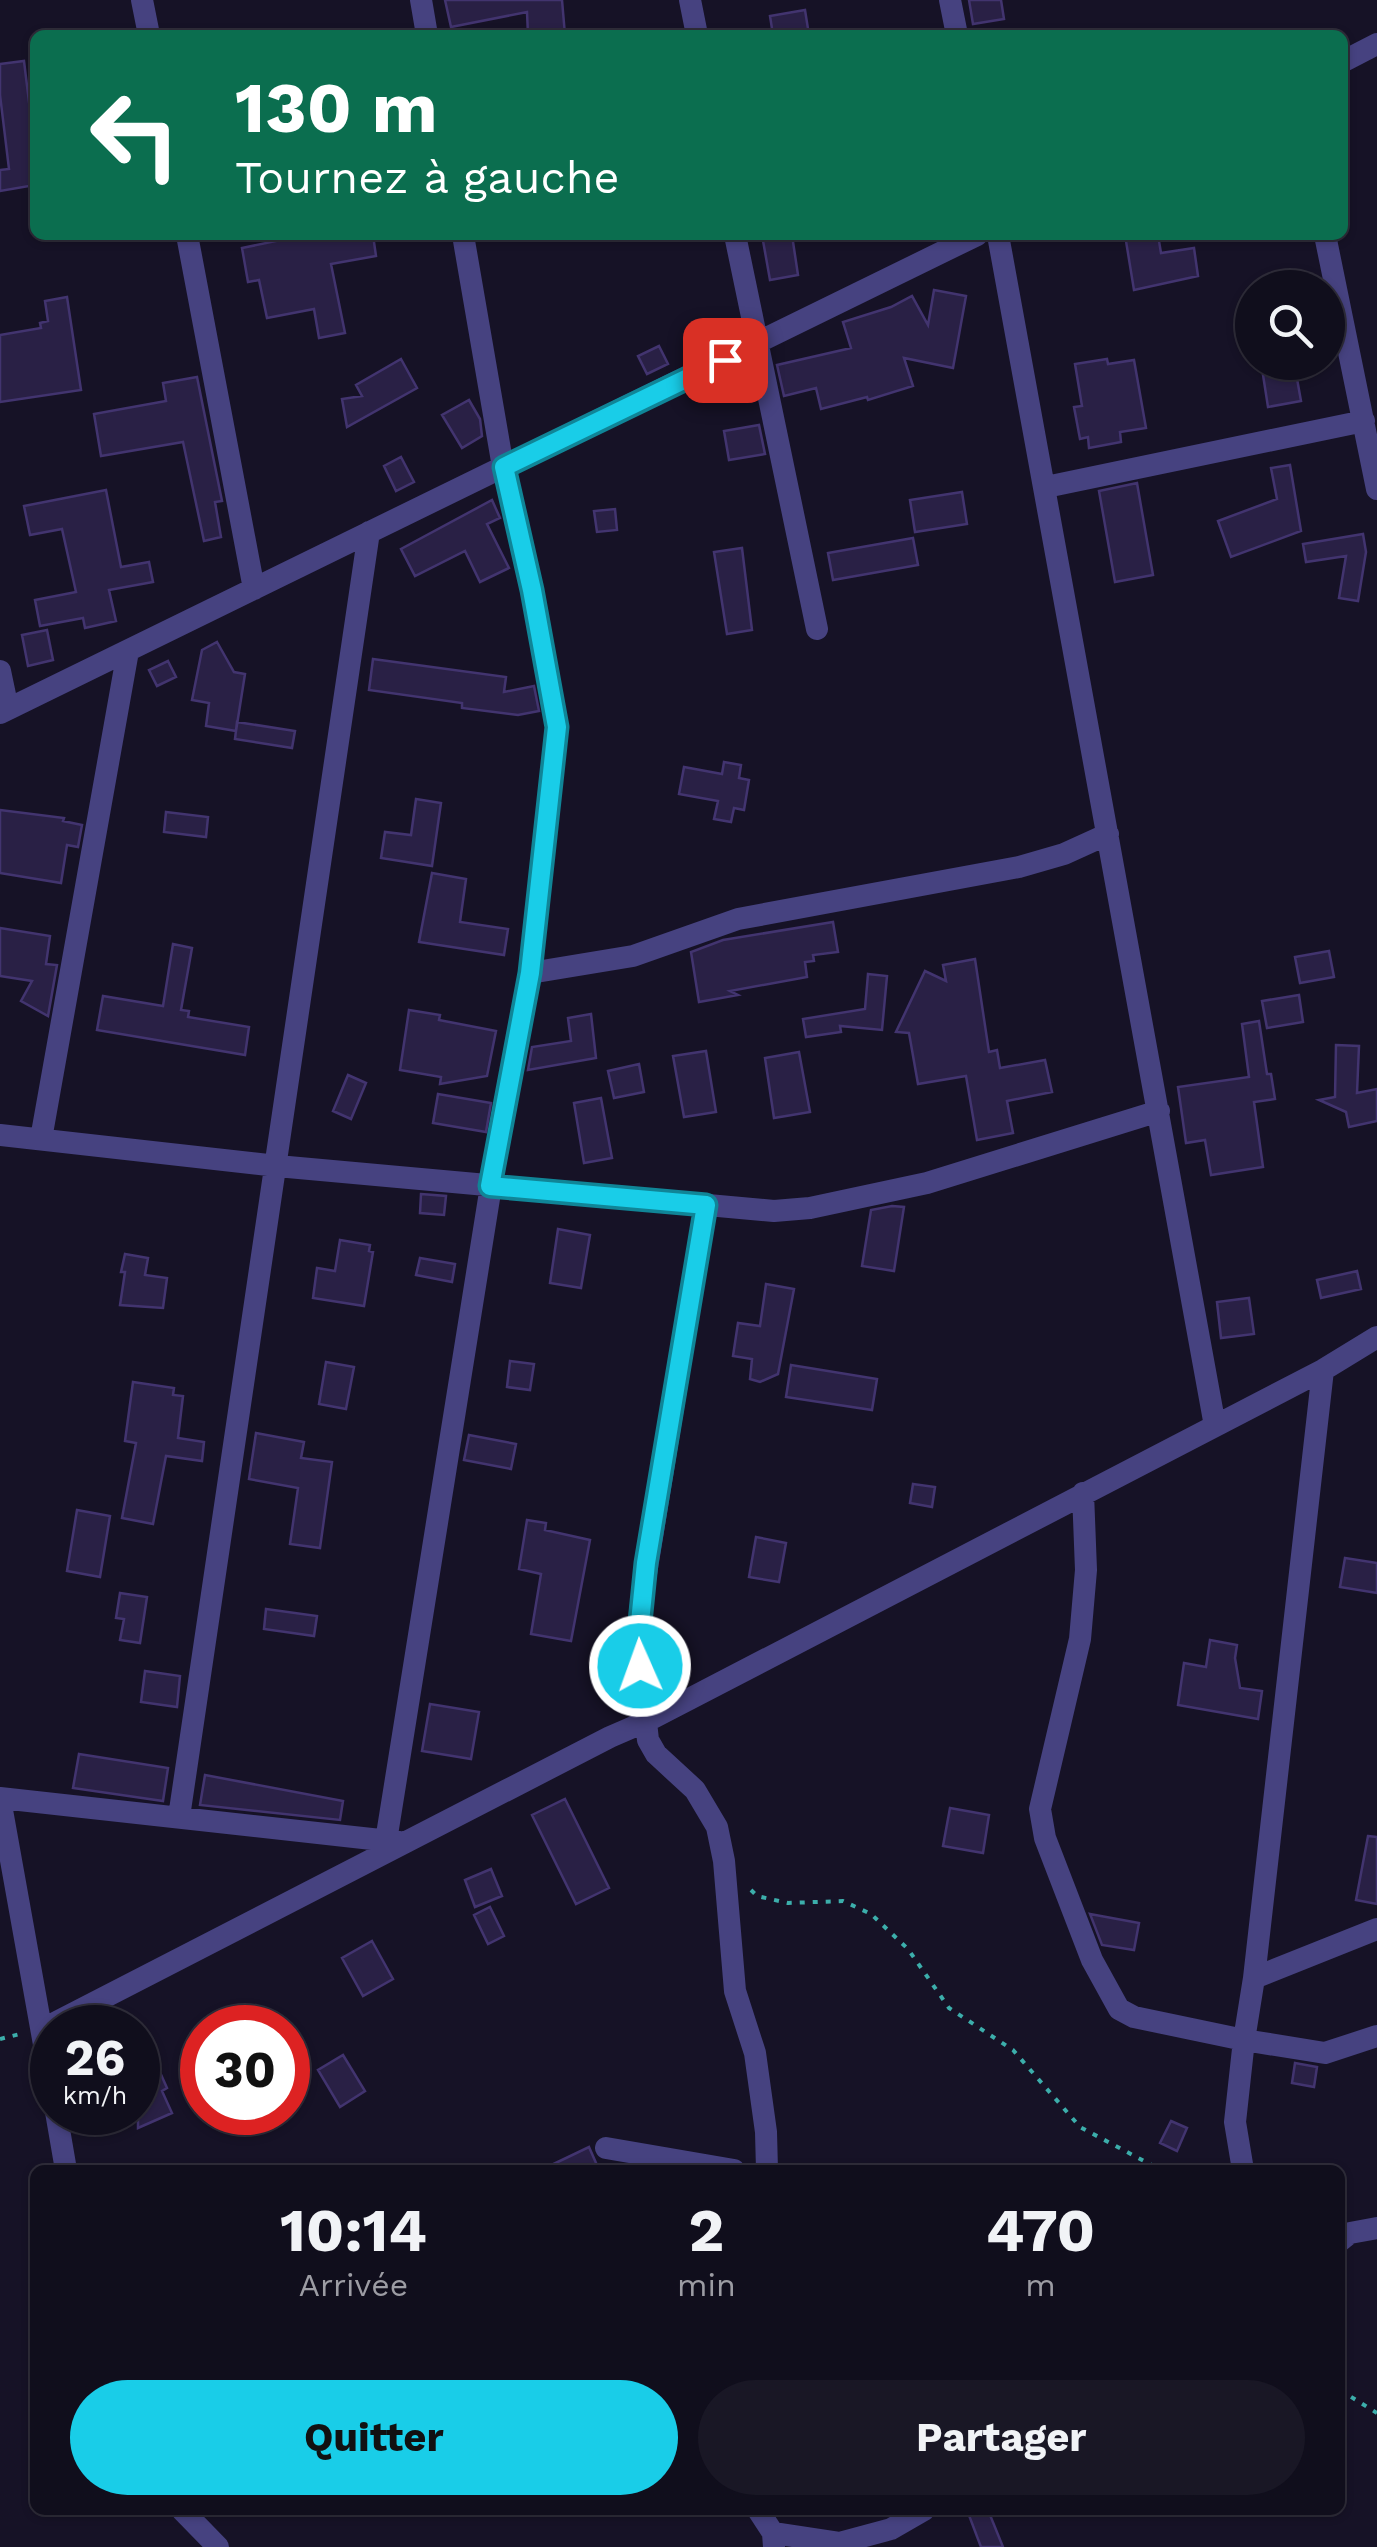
<!DOCTYPE html>
<html lang="fr">
<head>
<meta charset="utf-8">
<style>
	body { margin:0; font-family:"Work Sans",sans-serif; background:#191725; color:#f1f3f6; height:100vh; display:flex; flex-direction:column; font-size:38px; white-space:nowrap }
	* { box-sizing:border-box; margin:0 }
	p { font-size:32px; color:#9c9ca3 }
	.icon { flex:none; width:55px; height:55px; fill:none; stroke:currentColor; stroke-width:2; stroke-linecap:round; stroke-linejoin:round }
	.map { position:relative; flex:1; overflow:hidden }
	.drawer { position:absolute; left:30px; top:2165px; width:1315px; height:350px; display:flex; flex-direction:column; background:#100e1c; border-radius:15px; box-shadow:0 2px 8px #0004,0 0 0 2px #302e3b }
	.drawer>* { flex:none }
	.banner { position:absolute; left:30px; top:30px; width:1318px; height:210px; border-radius:15px; box-shadow:0 2px 8px #0004,0 0 0 2px #302e3b; background:#0b6e4f; color:#fff; overflow:hidden }
	.tools { position:absolute; left:1235px; top:270px; display:grid; gap:20px }
	.tools a { display:grid; place-items:center; width:110px; height:110px; border-radius:50%; background:#100e1c; box-shadow:0 2px 8px #0004,0 0 0 2px #302e3b; font-size:50px }
	.speed { position:absolute; left:30px; top:2005px; display:flex; gap:20px; font-size:50px; font-weight:700; text-align:center }
	.speed>* { display:grid; place-content:center; width:130px; height:130px; border-radius:50%; background:#100e1c; box-shadow:0 2px 8px #0004,0 0 0 2px #302e3b; line-height:1 }
	.speed small { font-size:25px; font-weight:400 }
	.speed .limit { border:15px solid #d22; background:#fff; color:#111 }
	.pin { position:absolute; display:grid; place-items:center; width:85px; height:85px; color:#fff; margin:-42px; border-radius:20px; box-shadow:0 5px 15px #0006 }
	.me { position:absolute; width:110px; margin:-55px; rotate:358deg; stroke-linejoin:round; filter:drop-shadow(0 0 8px #0008) }
	.turn { display:flex; align-items:center; gap:35px; height:210px; padding:0 40px; font-size:45px }
	.turn .icon { width:130px; height:130px; stroke-width:2.5 }
	.turn b { display:block; font-size:70px; line-height:85px }
	.eta { display:flex; justify-content:space-evenly; align-items:center; height:170px; text-align:center }
	.eta b { font-size:60px; font-weight:700; line-height:70px }
	.action { display:flex; gap:20px; margin-top:auto; padding:20px 40px }
	.action a { flex:1; height:115px; border-radius:60px; background:#19cde8; color:#111; font-size:40px; font-weight:700; line-height:115px; text-align:center }
	.action a+a { background:#191725; color:#f1f3f6 }
	.map>svg:first-child { display:block }
</style>
</head>
<body>
<div class="map">
<svg width="1377" height="2547" viewBox="0 0 1377 2547">
	<rect width="100%" height="100%" fill="#161226"/>
	<path fill="#292045" stroke="#42346f" stroke-width="2.5" d="M445,0h117l3,35h-37l-1,-23 -76,15z
		M969,0h32l3,19 -31,5z
		M805,10l4,25h-36l-3,-19z
		M24,61l6,49 5,-1v76l-35,6v-21l9,-1 -9,-74v-31z
		M305,235h68l3,21 -45,8 14,69 -26,5 -5,-29 -47,9 -8,-38 -11,2 -6,-34z
		M762,235h30l6,40 -28,5z
		M1125,235h33l3,18 33,-5 4,28 -64,14z
		M934,290l32,6 -13,72 -49,-10 9,28 -45,14 -1,-3 -46,12 -5,-21 -32,8 -7,-31 74,-17 -8,-26 48,-15 21,-11 16,29z
		M67,297l14,93 -81,12v-67l41,-7 -1,-5 8,-2 -3,-20z
		M659,346l9,18 -21,10 -9,-18z
		M401,359l16,29 -70,39 -5,-28 20,-3 -6,-11z
		M1107,359l1,5 26,-4 12,68 -26,4 1,10 -32,6 -1,-11 -8,2 -6,-32 8,-1 -7,-42z
		M1261,362h33l7,39 -33,6z
		M197,377l25,124 -7,1 6,35 -17,4 -21,-99 -82,14 -7,-42 72,-13 -3,-18z
		M469,400l11,19 2,17 -20,12 -20,-33z
		M759,425l6,29 -36,6 -5,-29z
		M401,457l13,25 -18,9 -12,-25z
		M1290,465l11,66 -70,26 -13,-36 59,-22 -6,-31z
		M1137,483l16,92 -38,7 -16,-91z
		M106,490l15,77 28,-5 4,20 -44,8 7,31 -31,7 -2,-10 -43,8 -5,-26 41,-8 -14,-63 -32,6 -6,-29z
		M962,492l5,32 -52,8 -5,-32z
		M492,500l8,18 -13,6 22,44 -29,14 -15,-31 -50,25 -14,-27z
		M615,509l2,21 -20,2 -3,-21z
		M1363,534l3,18 -8,49 -19,-3 7,-42 -40,6 -3,-18z
		M913,538l5,27 -85,15 -5,-27z
		M742,548l10,82 -25,4 -13,-82z
		M47,630l6,30 -25,6 -6,-31z
		M217,642l17,30 11,2 -9,57 -30,-5 3,-23 -17,-3 10,-50z
		M373,659l133,18 -2,15 30,-6 5,25 -21,4 -56,-7v-5l-93,-13z
		M168,661l8,16 -19,9 -8,-16z
		M237,722l58,9 -3,17 -57,-9z
		M724,762l17,3 -2,13 10,2 -5,30 -10,-2 -3,14 -17,-3 4,-18 -39,-7 5,-27 38,7z
		M416,799l25,4 -9,63 -51,-8 4,-26 26,3z
		M0,810l64,8 -1,3 19,4 -4,22 -11,-2 -6,38 -61,-10z
		M166,812l42,5 -2,20 -42,-5z
		M432,873l34,6 -6,43 48,7 -4,26 -85,-13z
		M833,922l5,30 -25,3 1,6 -9,1 2,15 -77,14 8,4 -39,7 -8,-50 32,-12z
		M0,928l50,8 -4,28 11,1 -9,51 -27,-15 11,-20 -32,-5z
		M173,944l19,4 -11,62 8,1 -1,6 61,10 -4,28 -148,-25 6,-34 60,10z
		M1329,951l5,26 -34,6 -5,-26z
		M975,959l14,93 8,-2 3,18 45,-8 7,32 -45,9 6,32 -36,7 -11,-64 -48,8 -9,-51 -13,-1 29,-61 21,10 -3,-16z
		M868,974l19,2 -5,54 -42,-4 1,6 -35,5 -3,-18 62,-10z
		M1299,995l4,27 -36,6 -5,-27z
		M409,1010l31,5 -1,5 57,11 -9,45 -47,8 1,-7 -41,-7z
		M591,1014l5,44 -68,12 4,-23 39,-6 -3,-23z
		M1259,1021l8,53h4l4,25 -21,3 9,65 -52,8 -6,-35 -19,3 -8,-56 71,-10 -7,-53z
		M1336,1045l23,1 -2,47 20,-4v32l-28,6 -3,-15 -27,-12 16,-3z
		M706,1051l10,61 -32,5 -11,-61z
		M799,1052l11,60 -36,6 -9,-60z
		M639,1064l5,28 -30,6 -6,-27z
		M348,1075l18,8 -15,36 -18,-8z
		M438,1094l53,9 -5,29 -53,-9z
		M601,1098l11,60 -28,5 -10,-60z
		M421,1194l25,2 -2,19 -24,-2z
		M892,1206l12,1 -10,64 -32,-5 9,-56z
		M558,1229l32,6 -9,53 -31,-5z
		M340,1240l30,5 -1,6 4,1 -9,54 -51,-8 4,-30 18,3z
		M125,1254l23,4 -3,17 22,3 -4,30 -43,-3 5,-33h-4z
		M420,1258l35,6 -3,18 -36,-7z
		M1357,1271l4,18 -40,9 -4,-18z
		M766,1284l28,5 -16,85 -18,8 -10,-3 2,-20 -19,-3 5,-33 22,3z
		M1249,1298l5,36 -33,4 -4,-36z
		M510,1361l24,3 -4,26 -23,-3z
		M326,1362l28,5 -8,42 -27,-5z
		M791,1365l86,14 -5,31 -86,-13z
		M133,1382l41,6 -1,7 10,1 -5,42 26,4 -2,19 -36,-5 -13,68 -31,-6 14,-75 -11,-2z
		M256,1433l48,9 -3,16 31,4 -12,86 -30,-4 8,-56 -49,-9z
		M469,1435l47,9 -5,25 -47,-9z
		M913,1484l22,3 -3,20 -22,-4z
		M77,1510l33,6 -10,61 -33,-6z
		M527,1520l19,3 -1,7 45,10 -19,101 -40,-7 10,-60 -22,-5z
		M756,1537l30,6 -7,39 -30,-5z
		M1345,1558l32,5v30l-37,-6z
		M120,1593l27,4 -7,46 -20,-3 4,-21 -8,-1z
		M266,1609l51,7 -3,20 -50,-7z
		M1210,1640l27,5 -2,13 5,30 22,3 -4,28 -80,-14 6,-42 22,4z
		M145,1671l35,5 -3,31 -36,-5z
		M430,1704l49,8 -8,47 -49,-8z
		M79,1754l89,14 -5,33 -90,-13z
		M205,1775l138,26 -3,19 -140,-15z
		M565,1799l44,89 -33,16 -44,-89z
		M950,1808l39,7 -6,38 -40,-7z
		M1368,1836l9,1v67l-21,-4z
		M491,1869l11,27 -27,11 -10,-27z
		M490,1907l14,29 -16,8 -14,-29z
		M1090,1914l49,9 -5,27 -32,-5z
		M372,1941l21,38 -30,17 -21,-38z
		M138,2023l29,65 -5,3 10,22 -34,15z
		M343,2055l22,36 -25,16 -22,-37z
		M1295,2063l22,4 -3,20 -22,-4z
		M1171,2121l16,7 -10,23 -17,-8z
		M589,2147l7,16 -15,7h-40z
		M967,2510h21l15,37h-22z"/>
	<g fill="none" stroke-linecap="round" stroke-linejoin="round">
		<path stroke="#3caeab" stroke-width="4" stroke-dasharray="5 8" stroke-linecap="butt" d="M751,1890l6,6 31,7 55,-2 28,13 37,35 41,59 64,42 67,77 81,43
			M0,2039l20,-5
			M1340,2390l37,23"/>
		<path stroke="#464280" stroke-width="22" d="M142,0l7,35
			M421,0l6,35
			M690,0l7,35
			M950,0l7,35
			M1342,62l35,-18
			M187,235l67,354
			M735,235l82,394
			M998,235l217,1191
			M1325,235l52,254
			M1046,487l318,-66
			M0,671l8,38
			M0,713l977,-478
			M530,973l103,-17 105,-37 281,-52 45,-13 44,-20
			M0,1135l277,31 497,45 36,-3 117,-25 232,-72
			M41,1139l87,-488
			M706,1205l-66,406 -3,32 11,97 8,14 39,36 22,37 7,34 11,130 20,62 11,79 1,38
			M1323,1370l-69,608 -10,62 81,13 52,-17
			M1083,1493l3,77 -6,69 -40,170 5,29 47,122 27,49 15,8 110,23 -9,82 8,48
			M0,1798l399,44
			M0,1799l52,290
			M179,1817l190,-1285
			M386,1841l105,-655 39,-213 27,-246 -25,-137 -29,-123 -40,-232
			M1254,1978l123,-49
			M43,2029l567,-292 37,-16 676,-351 54,-33
			M56,2112l10,58
			M606,2148l128,22
			M1340,2241l10,-8 27,-5
			M182,2510l36,37
			M758,2510l15,23 1,14
			M773,2533l66,10 52,-14 33,-19"/>
	</g>
	<g fill="none" stroke-linecap="round" stroke-linejoin="round">
		<defs>
			<path id="route" d="M640,1666l-2,-24 8,-79 60,-358 -216,-19 40,-213 27,-246 -25,-137 -28,-123 221,-107"/>
		</defs>
		<use href="#route" stroke="#108597" stroke-width="25"/>
		<use href="#route" stroke="#19cde8" stroke-width="18"/>
	</g>
</svg>
<div class="tools">
<a><svg class="icon" aria-label="search" viewBox="0 0 24 24"><circle cx="10" cy="10" r="6"/><path d="M15 15l6 6"/></svg></a>
</div>
<div class="speed"><div>26<small>km/h</small></div><div class="limit">30</div></div>
<div class="pin" style="left:725px;top:360px;background:#d93025"><svg class="icon" aria-label="arrive" viewBox="0 0 24 24"><path d="M6 21V4h12l-3 4 3 4H6"/></svg></div>
<svg class="me" style="left:640px;top:1666px" viewBox="-20 -20 40 40"><circle r="17" fill="#19cde8" stroke="#fff" stroke-width="3"/><path d="M0-11L8 9 0 5-8 9z" fill="#fff"/></svg>
<div class="banner">
<div class="turn"><svg class="icon" aria-label="left" viewBox="0 0 24 24"><path d="M17 20v-9H6M10 6l-5 5 5 5"/></svg><div><b>130 m</b>Tournez à gauche</div></div>
</div>
<section class="drawer">
<div class="eta">
<div><b>10:14</b><p>Arrivée</p></div>
<div><b>2</b><p>min</p></div>
<div><b>470</b><p>m</p></div>
</div>
<div class="action"><a>Quitter</a><a>Partager</a></div>
</section>
</div>
</body>
</html>
